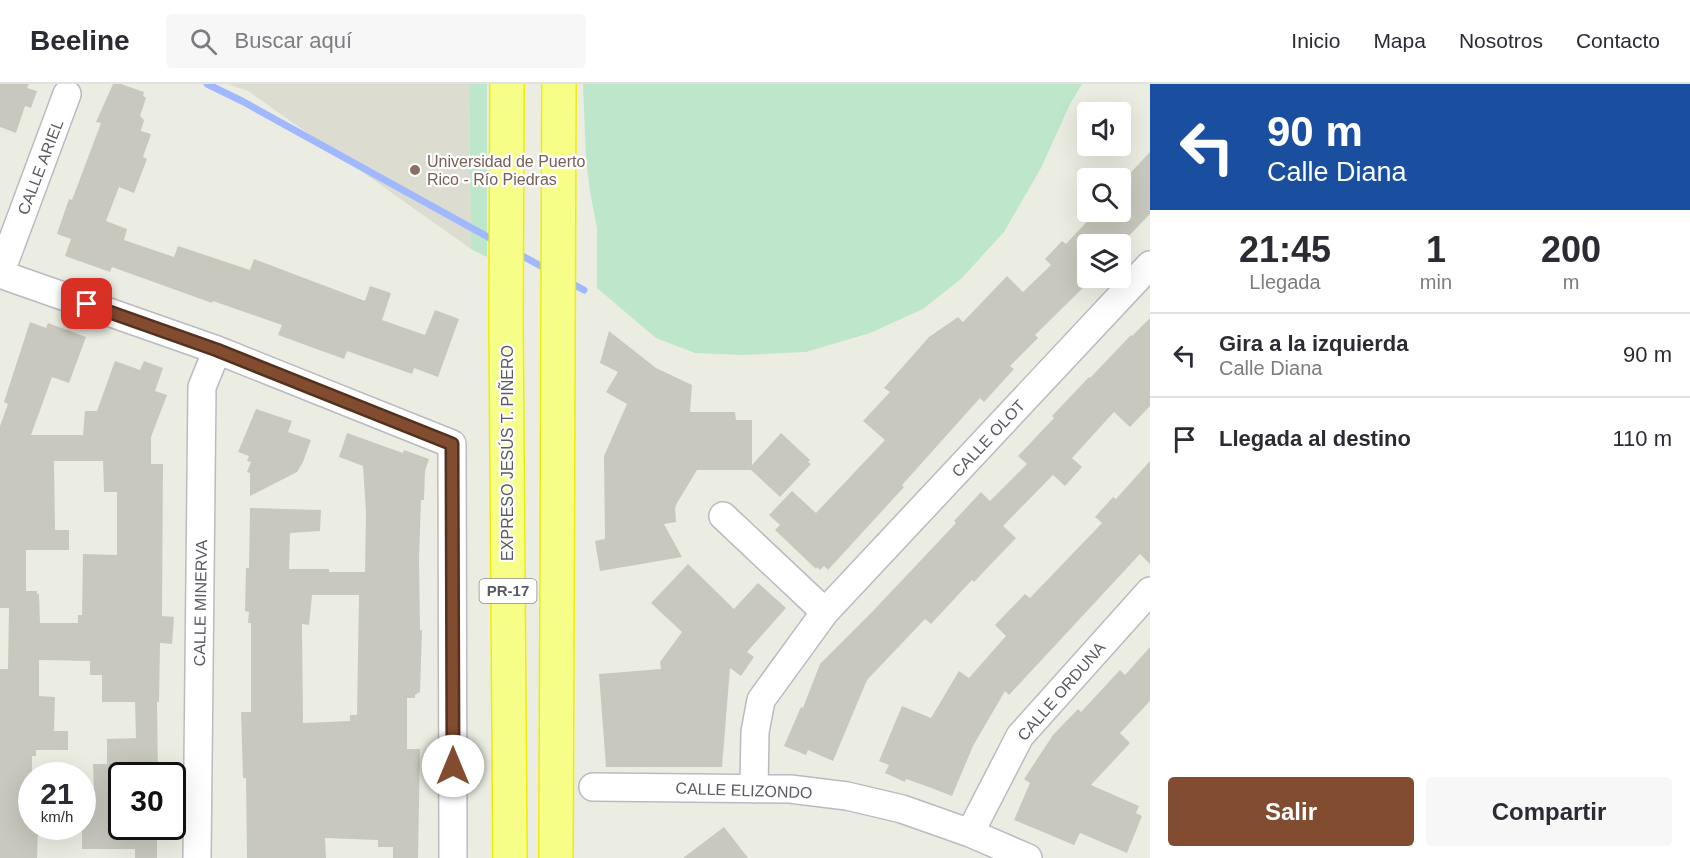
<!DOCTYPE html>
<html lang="es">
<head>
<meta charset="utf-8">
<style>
	body { margin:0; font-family:Helvetica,sans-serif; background:#f7f7f7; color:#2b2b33; height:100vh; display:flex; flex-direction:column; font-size:22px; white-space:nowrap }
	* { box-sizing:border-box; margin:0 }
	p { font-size:20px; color:#7c7c81 }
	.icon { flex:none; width:33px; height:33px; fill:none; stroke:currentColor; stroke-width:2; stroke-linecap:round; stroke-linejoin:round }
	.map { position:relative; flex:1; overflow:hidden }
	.drawer { display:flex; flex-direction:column; background:#fff; width:540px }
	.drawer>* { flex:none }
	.top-card { background:#1a4fa0; color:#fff; overflow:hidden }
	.tools { position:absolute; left:1077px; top:18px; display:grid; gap:12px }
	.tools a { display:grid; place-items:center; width:54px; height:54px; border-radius:6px; background:#fff; box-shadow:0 6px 24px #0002; font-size:30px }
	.speed { position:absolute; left:18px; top:678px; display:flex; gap:12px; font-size:30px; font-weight:700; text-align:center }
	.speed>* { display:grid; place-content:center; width:78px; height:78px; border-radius:50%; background:#fff; box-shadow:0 6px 24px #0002; line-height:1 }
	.speed small { font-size:15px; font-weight:400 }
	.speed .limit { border:3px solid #111; border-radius:9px; background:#fff; color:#111 }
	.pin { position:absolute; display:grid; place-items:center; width:51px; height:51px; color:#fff; margin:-26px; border-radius:12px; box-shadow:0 3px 9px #0006 }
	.me { position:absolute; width:66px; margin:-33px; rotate:0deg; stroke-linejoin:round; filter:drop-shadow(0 0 4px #0008) }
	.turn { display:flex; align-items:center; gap:21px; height:126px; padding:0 18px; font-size:27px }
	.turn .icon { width:78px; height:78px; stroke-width:2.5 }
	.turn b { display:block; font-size:42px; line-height:51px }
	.eta { display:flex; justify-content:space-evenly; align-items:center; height:102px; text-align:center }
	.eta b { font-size:36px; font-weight:700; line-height:42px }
	.primary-button { display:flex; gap:12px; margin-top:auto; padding:12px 18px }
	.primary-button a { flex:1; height:69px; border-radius:6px; background:#814c2f; color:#fff; font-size:24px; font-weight:700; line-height:69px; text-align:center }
	.primary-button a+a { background:#f7f7f7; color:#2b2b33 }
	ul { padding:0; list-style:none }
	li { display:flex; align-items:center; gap:18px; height:84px; padding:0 18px; border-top:2px solid #e1e1e2 }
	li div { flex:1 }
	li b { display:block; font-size:22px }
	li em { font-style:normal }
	header { display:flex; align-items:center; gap:36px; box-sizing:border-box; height:84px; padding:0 30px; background:#fff; border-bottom:2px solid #e1e1e2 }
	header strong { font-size:28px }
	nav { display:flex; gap:33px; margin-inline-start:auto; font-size:21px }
	.search { width:420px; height:54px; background:#f7f7f7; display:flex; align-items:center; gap:15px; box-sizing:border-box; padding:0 21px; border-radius:6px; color:#7c7c81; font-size:22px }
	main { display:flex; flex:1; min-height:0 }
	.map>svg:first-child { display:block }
</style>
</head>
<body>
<header>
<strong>Beeline</strong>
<div class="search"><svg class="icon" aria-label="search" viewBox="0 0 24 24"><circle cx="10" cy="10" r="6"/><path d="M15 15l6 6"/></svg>Buscar aquí</div>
<nav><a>Inicio</a><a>Mapa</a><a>Nosotros</a><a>Contacto</a></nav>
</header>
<main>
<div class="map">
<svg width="1150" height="774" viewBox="0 0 1150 774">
	<rect width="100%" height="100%" fill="#ecede2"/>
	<path fill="#dcddd0" d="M228,0h241l2,165 -223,-158z"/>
	<path fill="#bee6ca" d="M469,0h18v173l-16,-8z
		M583,0h499l-12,20 -29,64 -37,64 -43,47 -38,30 -53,24 -64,19 -63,3 -48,-2 -39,-15 -59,-50v-60l-7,-36 -4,-34z"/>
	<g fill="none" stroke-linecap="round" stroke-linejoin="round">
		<path stroke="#a0b8ff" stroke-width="7" d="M207,0l35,17 255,141
			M515,168l35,19
			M567,197l17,9"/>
	</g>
	<path fill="#c8c8be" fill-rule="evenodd" d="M0,0h29l-2,4 10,3 -6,17 -6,-2 -9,27 -16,-6z
		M113,0h8l23,8 -1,4 3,2 -6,18 4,4 -3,11 10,3 -8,23 4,2 -13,34 -15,-6 -13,34 21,8 -3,11 50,17 4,-11 72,24 4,-11 111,42 5,-15 21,7 -9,27 43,15 10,-25 24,9 -21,58 -24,-9 -2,6 -65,-23 -3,8 -66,-24 4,-10 -69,-24 -1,2 -100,-36 -2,5 -45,-16 6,-17 -14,-5 12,-35 3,1 29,-77 -5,-1z
		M1150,68v62l-30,31 -32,-1v34h5l-58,57 3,3 -28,28 4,3 -30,33 -4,-4 -69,77 -9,10 2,2 -76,83 -4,-4 -4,4 -3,-3 -1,2 -41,-39 5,-5 -11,-10 23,-24 24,22 69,-73 -22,-19 27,-29 -6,-4 45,-51 29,-20 5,5 44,-46 16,16 28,-27 -6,-6 17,-18 4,3 30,-32h24v-28z
		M1150,234v88l-20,21 -16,-15 -42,46 10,9 -17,19 -12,-11 -50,51 13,12 -42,44 -2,-2 -41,44 -6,-5 -58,61 -34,81 -25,-11 -2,5 -22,-9 17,-39 2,1 17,-44 53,-53 83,-88 -2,-2 27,-29 9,9 37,-37 -9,-8 36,-38 -2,-2 37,-39 1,1 41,-43 1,1z
		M30,238l16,6 2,-5 38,14 -17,46 -17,-6 -21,58h52l2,-24h12l18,-50 25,9 4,-9 19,7 -8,23 12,4 -16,42v27h12l-1,152 12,1 -2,27 -12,-1 -1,59h-2l1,73 -36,1v50h35v32h-22v-9h-53v-58h12l-1,-27h14v-25l29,-1 -1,-36h-33v-27h-12v-14l-51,-1v36l16,1 -1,34h14v19h-32v6h-4v70h6l-1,32h-37v-189h8l1,-61h-9v-182l8,-22 -4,-2zM54,377h49l1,31h13v63l-34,-1 -1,61h-4v8h-38l-1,-29h-2v-3h-11v-41h43v-20h-14z
		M609,247l47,37 36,17 -2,27h45l1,8h16v45l29,-32 29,27 -2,2 3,2 -31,33 -29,-27h-54l-20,33 -2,5 1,14 -12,2 18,33 -82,14 -5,-30 10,-2 -1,-83 23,-52 -21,-12 12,-20 -18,-9z
		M256,325l36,12 -4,11 23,8 -8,22 -6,10 -47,24v-23l-3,-1 4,-10 -4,-1 2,-5 -11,-4z
		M347,349l56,20 1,-3 25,9 -4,12 -1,29h-3l-2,59 1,71h2l-2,62 -5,3v3h-8v51h13l-2,109h-25v-11h-15v-7l-53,-2 1,20h-79l-1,-80h-3l-2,-66h10v-89h-3l1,-11 -4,-1 1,-43h3l1,-60 71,2 -1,21 -30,2 -1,36h40v3h36l1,-60 -3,-46 -24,-9zM312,511h47l-2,120h-7v6l-47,2 -1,-99 7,1z
		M1150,377v103l-10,-10 -131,141 -4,-4 -32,55 -21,50 -23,-9 -23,-8 -1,3 -20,-9 4,-8 -10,-4 23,-55 29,12 28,-47 10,7 37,-42 -11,-11 30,-31 5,4 72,-75 -7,-6 18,-20 3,2z
		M688,480l46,45 24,-26 28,25 -39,44 7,5 -13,19 -11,-8 -8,99h-116l-7,-93 62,-5 -1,-7 22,-30 -31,-29z
		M1150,563v54l-30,32 10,10 -39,42 48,21 -3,7 6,3 -15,37 -47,-20 -6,12 -60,-25 16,-37 -6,-4 29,-44 25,-26 3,3 39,-42 5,5z
		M724,743l24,31h-65z"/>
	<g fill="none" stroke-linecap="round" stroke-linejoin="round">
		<defs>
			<path id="minor" d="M0,190l217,76 235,94 1,414
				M0,190l67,-180
				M723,432l102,96
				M593,703l197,2 57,7 55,13 68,24 58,25
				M754,705l1,-57 6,-32 64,-88 325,-347
				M970,749l50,-97 130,-145
				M197,774l5,-471 15,-37"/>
			<path id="motorway" d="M507,0l-1,239 4,535
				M556,774l3,-774"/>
		</defs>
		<use href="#minor" stroke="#babac1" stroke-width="30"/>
		<use href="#motorway" stroke="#efee00" stroke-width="36"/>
		<use href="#minor" stroke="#fff" stroke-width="27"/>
		<use href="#motorway" stroke="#f7fe88" stroke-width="33"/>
	</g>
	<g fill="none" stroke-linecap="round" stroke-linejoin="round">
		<defs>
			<path id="route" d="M87,220l130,46 235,94 1,322"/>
		</defs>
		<use href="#route" stroke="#54311f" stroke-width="15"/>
		<use href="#route" stroke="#814c2f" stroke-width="10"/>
	</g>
	<circle fill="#8d6e63" stroke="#fff" stroke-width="2" cx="415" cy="86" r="6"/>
	<g text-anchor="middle" stroke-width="4.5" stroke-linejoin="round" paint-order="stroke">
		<rect fill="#fff" stroke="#8c8c92" stroke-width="1.5" x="479.5" y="495" width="57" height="24" rx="4.5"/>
		<g font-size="15" font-weight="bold" fill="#5a5b63">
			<text x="508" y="512">PR-17</text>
		</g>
		<g font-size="16" fill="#785e54" stroke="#fff" text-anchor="start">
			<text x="427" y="83">Universidad de Puerto<tspan x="427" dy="18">Rico - Río Piedras</tspan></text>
		</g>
		<g font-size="16" fill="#5a5b63" stroke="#fff">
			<text transform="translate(40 83) rotate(-69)" y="6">CALLE ARIEL</text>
			<text transform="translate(988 354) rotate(-47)" y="6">CALLE OLOT</text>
			<text transform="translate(507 369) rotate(-90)" y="6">EXPRESO JESÚS T. PIÑERO</text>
			<text transform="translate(200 519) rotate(-89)" y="6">CALLE MINERVA</text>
			<text transform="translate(1061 607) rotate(-49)" y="6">CALLE ORDUNA</text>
			<text transform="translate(744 706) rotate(2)" y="6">CALLE ELIZONDO</text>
		</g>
	</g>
</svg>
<div class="tools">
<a><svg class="icon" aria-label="sound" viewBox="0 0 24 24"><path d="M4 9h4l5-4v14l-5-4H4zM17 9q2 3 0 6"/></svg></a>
<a><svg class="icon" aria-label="search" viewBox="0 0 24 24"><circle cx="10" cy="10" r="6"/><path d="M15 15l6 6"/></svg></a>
<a><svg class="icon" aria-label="layers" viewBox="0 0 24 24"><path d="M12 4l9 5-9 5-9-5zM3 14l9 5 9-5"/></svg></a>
</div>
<div class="speed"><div>21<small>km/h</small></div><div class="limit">30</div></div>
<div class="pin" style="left:87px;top:220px;background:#d93025"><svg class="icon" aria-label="arrive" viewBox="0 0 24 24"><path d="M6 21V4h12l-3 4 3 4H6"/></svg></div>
<svg class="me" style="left:453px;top:682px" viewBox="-20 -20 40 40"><circle r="19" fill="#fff"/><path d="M0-13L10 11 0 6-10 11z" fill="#814c2f"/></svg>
</div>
<section class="drawer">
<div class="top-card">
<div class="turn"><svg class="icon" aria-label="left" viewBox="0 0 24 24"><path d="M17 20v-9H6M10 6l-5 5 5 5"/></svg><div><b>90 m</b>Calle Diana</div></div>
</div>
<div class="eta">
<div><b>21:45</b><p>Llegada</p></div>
<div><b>1</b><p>min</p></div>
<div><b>200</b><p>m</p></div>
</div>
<ul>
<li><svg class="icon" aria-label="left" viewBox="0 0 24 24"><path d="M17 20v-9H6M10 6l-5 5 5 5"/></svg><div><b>Gira a la izquierda</b><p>Calle Diana</p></div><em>90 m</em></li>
<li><svg class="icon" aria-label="arrive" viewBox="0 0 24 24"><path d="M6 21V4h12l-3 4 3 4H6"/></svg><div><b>Llegada al destino</b></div><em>110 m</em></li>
</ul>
<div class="primary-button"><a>Salir</a><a>Compartir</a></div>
</section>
</main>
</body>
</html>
